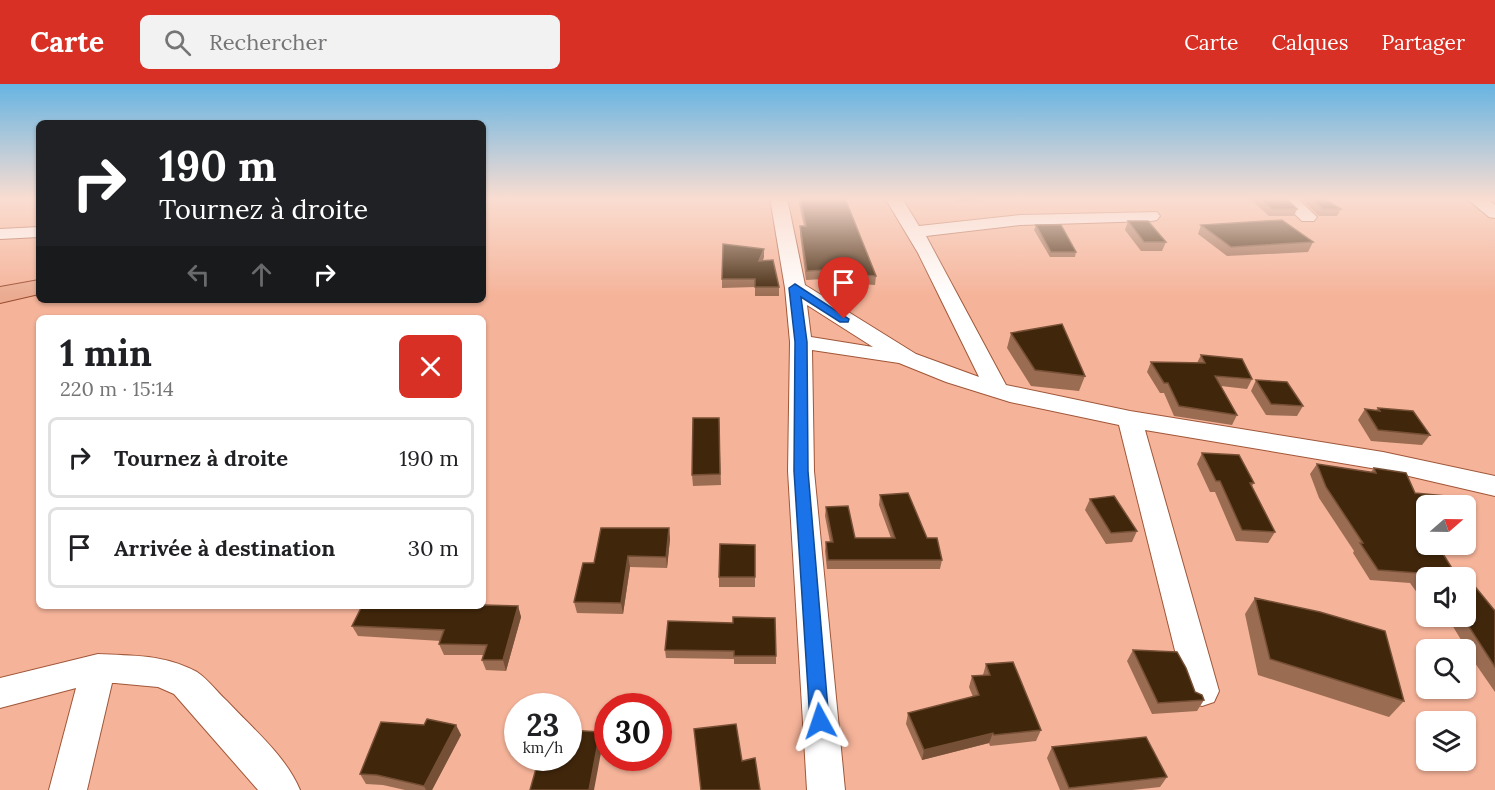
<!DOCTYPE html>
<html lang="fr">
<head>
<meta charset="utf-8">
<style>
	body { margin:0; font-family:Lora,serif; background:#f2f2f2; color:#202124; height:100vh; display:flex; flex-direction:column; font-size:22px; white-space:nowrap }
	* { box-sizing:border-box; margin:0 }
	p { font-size:20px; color:#757577 }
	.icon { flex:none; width:33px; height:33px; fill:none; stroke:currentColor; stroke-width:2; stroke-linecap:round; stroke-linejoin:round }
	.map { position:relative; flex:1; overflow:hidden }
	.drawer { position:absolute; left:36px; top:231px; width:450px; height:294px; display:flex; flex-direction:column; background:#fff; border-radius:9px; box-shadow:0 2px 4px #0004 }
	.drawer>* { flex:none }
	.banner { position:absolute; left:36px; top:36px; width:450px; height:183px; border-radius:9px; box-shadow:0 2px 4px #0004; background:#202124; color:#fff; overflow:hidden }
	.needle { width:39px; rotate:70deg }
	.tools { position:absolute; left:1416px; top:411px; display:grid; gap:12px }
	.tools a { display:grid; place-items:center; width:60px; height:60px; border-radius:9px; background:#fff; box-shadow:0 2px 4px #0004; font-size:30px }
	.speed { position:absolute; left:504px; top:609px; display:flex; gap:12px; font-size:30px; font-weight:700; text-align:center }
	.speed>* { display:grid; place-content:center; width:78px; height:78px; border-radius:50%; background:#fff; box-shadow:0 2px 4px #0004; line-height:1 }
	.speed small { font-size:15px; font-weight:400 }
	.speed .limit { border:9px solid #d22; background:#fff; color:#111 }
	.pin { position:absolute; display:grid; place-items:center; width:51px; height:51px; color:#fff; margin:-62px -26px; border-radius:50% 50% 50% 0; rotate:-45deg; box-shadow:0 0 6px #0007 }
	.pin .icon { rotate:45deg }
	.me { position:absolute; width:66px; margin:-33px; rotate:355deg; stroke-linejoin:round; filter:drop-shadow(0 0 4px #0008) }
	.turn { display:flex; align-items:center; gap:21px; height:126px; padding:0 24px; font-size:27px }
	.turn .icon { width:78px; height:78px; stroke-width:2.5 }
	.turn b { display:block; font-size:42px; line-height:51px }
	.lanes { display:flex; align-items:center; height:57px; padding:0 24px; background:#0003; justify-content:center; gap:30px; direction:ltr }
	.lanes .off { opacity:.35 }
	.round { display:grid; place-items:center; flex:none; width:63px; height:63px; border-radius:9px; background:#f2f2f2 }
	.summary { display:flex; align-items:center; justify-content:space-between; height:102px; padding:0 24px }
	h1 { font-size:36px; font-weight:700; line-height:45px }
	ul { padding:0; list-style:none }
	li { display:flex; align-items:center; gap:18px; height:81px; margin:0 12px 9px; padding:0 12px; border:3px solid #e0e0e0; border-radius:9px }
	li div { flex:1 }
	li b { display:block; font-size:22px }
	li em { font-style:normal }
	header { display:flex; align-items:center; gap:36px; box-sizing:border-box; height:84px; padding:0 30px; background:#d93025; color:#fff }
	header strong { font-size:28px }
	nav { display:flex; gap:33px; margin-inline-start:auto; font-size:21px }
	.search { width:420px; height:54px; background:#f2f2f2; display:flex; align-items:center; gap:15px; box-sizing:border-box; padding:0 21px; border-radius:9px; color:#757577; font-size:22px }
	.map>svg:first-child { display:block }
</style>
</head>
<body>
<header>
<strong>Carte</strong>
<div class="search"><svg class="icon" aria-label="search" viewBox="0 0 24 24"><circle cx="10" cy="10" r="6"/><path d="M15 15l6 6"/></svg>Rechercher</div>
<nav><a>Carte</a><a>Calques</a><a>Partager</a></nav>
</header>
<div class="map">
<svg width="1495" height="706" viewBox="0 0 1495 706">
	<rect width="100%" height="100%" fill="#f5b399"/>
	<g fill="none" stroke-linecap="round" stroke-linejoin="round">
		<defs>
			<path id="minor" d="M770,114h17l18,87 111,69 63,23 -61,-124 -33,-55h17l17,28 101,-11 137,-3 3,4 -3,4 -6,1 -131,4 -94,11 80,149 124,26 253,41 112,24v20l-112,-26 -238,-40 74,261 -5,11 -12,4 -12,-4 -5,-11 -66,-266 -109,-23 -64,-20 -47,-19 -87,-13 2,121 31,319h-38l-19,-319 2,-129 -5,-54zM807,221l66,42 -62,-10z
				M1278,114h19l20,19 -3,4h-12z
				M1466,114h20l9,7v13l-6,-1z
				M39,143v10l-39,2v-10z
				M98,570c35,2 66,0 99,18 11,7 20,20 30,29 25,27 59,55 73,89h-42l-84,-96 -16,-7 -43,-4h-3l-25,107h-38l27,-102 -76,20v-30z"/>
			<path id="major" d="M39,196v14l-39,9v-16z"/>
		</defs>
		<use href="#minor" stroke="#a05638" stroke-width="2"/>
		<use href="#major" stroke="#9a4c2f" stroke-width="2"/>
		<use href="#minor" fill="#fff" fill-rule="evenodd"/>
		<use href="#major" fill="#eaab91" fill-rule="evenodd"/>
	</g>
	<path fill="#9a6c52" d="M799,114l77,78 -1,9 -14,-1v6l-35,-1 -1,-10 -19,1 -6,-45v-9h4l-5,-21z
		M956,114h24l-1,3 -20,1z
		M1249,114h37l11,11 -3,7h-25z
		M1300,114h23l18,11 -4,7h-18z
		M1128,137l38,21 -4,9h-21l-16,-21z
		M1036,141l40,27 -1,5h-25l-16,-27z
		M1201,141l112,17 -5,10 -81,4 -29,-22z
		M764,173l-1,3 16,27v9h-24v-9l-33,1v-9z
		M1011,249l74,43 -6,15 -48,-5 -24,-38z
		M1201,271l51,24 -5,10 -26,-3 16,29 -5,10 -58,-9 -10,-23h-4l-13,-21 4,-10 46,1z
		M1256,296l47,26 -6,10 -31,-1 -15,-24z
		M1378,324l52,27 -8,10 -51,-4 -13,-21 7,-11 11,1z
		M719,334l2,67 -28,1 -1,-11z
		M1202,369l52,30 -2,3 23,46 -7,11 -32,-2 -21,-49h-5l-13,-28z
		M1317,380l54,8 3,-4 41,25 11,13v99l-16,-22 -40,-3 -17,-27 1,-2 -35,-53 -9,-24z
		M880,411l47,43 15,22 -2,9h-113l-2,-18 1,-9h4l-5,-26 1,-9 29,31h36l-12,-33z
		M1090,415l47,32 -5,11 -26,2 -21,-34z
		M669,444l1,11 -3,29 -37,-1 -7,47 -46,-1 -3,-11 20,-39z
		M755,461v42h-36v-10z
		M1255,514l149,103 -15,16 -131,-42 -13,-61z
		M518,522l3,11 -15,54 -20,-1 -4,-10 1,-5h-39l-5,-11 2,-3 -83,-5 -6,-10z
		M1495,527v81l-18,-26 -28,-46h-12l-2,-4h31z
		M668,537l108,35v8h-42v-5l-68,-1 -1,-8z
		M1133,566l62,42 9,8 -7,11 -45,3 -25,-53z
		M986,580l55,66 -5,11 -46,5 -1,-3 -67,17 -16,-36 2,-11 65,-16 -4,-10 3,-11 11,-1z
		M424,641h32l5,10 -29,55h-27l-22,-5 -17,-1 -6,-10z
		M1052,663l115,30 -7,10 -28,3h-72l-13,-32z"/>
	<path fill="#765036" d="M764,165v8l-5,12v-8z
		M669,444l1,11 -3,29 -1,-11z
		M628,472l2,11 -7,47 -2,-11z
		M518,522l3,11 -15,54 -3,-11z
		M456,641l5,10 -29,55h-6l-2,-4z
		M600,648l3,10 -9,48h-5z
		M993,649l-4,10 -67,17 2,-10z"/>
	<path fill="#40260b" stroke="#765036" stroke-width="1.5" d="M800,114h45l31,78 -15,-1 1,6 -36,-1v-10l-19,1 -7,-45h6z
		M1260,114h26l11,11h-25z
		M1311,114h12l18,11h-18z
		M1282,136l31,22 -82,5 -30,-22z
		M1128,137h20l18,21h-22z
		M1036,141h25l15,27h-25z
		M723,160l41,5 -5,12 14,-1 6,27h-24v-8h-33z
		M1062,240l23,52 -50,-6 -24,-37z
		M1201,271l41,4 10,20 -37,-3 22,39 -58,-9 -11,-23h-4l-13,-21 54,1z
		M1256,296l31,2 16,24 -32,-2z
		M1378,324l35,3 17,24 -52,-5 -13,-21 15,2z
		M693,334h26l1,56 -28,1z
		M1202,369l37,2 15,28h-4l25,49 -33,-2 -22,-49h-4z
		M1317,380l59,9 -2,-5 32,5 9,20 31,3 6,10h-26v10l-8,-1 8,13v16h11l21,34h-32v5l-8,-10 -40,-3 -18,-27h3l-37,-56z
		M908,409l19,45h10l5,22h-114l-2,-18h7l-7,-35 22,-1 7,32h40l-15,-43z
		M1114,412l23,35 -26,2 -21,-34z
		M601,444h68l-3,29 -38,-1 -7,47 -47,-1 9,-39h11z
		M720,460l35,1v32h-36z
		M1466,494h2l27,33v56l-33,-51h4z
		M1255,514l65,14 65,19 19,70 -134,-42z
		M483,521l35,1 -15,54h-21l5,-15 -48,-1 5,-14 -92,-4 10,-20z
		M733,533l42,1 1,38h-42v-5l-69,-1 3,-29 65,2z
		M1133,566l44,2 9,16 9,24 7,3 2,5 -46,3z
		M1013,578l28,68 -47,5 -1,-2 -69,17 -16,-37 71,-18 -7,-19 18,-1 -4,-11z
		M427,635l29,6 -32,61 -47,-11 -17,-1 21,-52 43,3z
		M736,640l6,37 13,-3 5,32h-59l-7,-61z
		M568,646l32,2 -11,58h-59l9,-32h29z
		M1146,653l21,40 -98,11 -17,-41z"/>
	<linearGradient id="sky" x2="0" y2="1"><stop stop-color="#67b4e2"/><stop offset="0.54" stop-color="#faddd1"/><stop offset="1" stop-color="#faddd1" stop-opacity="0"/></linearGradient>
	<rect width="1495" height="213" fill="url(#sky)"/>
	<path fill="#1a73e8" stroke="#114b97" stroke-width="1.5" d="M795,200l54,35 -1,3h-8l-39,-25 6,45 1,129 21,250 -3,6 -6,3 -7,-3 -3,-6 -16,-250 1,-129 -6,-54z"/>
</svg>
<div class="tools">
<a><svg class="needle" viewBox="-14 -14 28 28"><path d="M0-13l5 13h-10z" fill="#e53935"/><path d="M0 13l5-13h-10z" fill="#757577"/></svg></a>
<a><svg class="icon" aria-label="sound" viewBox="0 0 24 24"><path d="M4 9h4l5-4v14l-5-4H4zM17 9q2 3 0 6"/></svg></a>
<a><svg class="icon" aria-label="search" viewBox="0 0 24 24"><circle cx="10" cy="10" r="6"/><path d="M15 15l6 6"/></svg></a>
<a><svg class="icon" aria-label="layers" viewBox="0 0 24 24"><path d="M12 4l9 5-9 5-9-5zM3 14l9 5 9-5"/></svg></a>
</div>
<div class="speed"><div>23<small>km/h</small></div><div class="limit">30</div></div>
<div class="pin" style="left:844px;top:235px;background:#d93025"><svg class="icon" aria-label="arrive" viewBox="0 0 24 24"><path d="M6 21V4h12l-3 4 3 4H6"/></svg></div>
<svg class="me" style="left:820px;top:637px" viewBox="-20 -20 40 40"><path d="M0-17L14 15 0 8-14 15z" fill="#1a73e8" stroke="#fff" stroke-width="4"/></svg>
<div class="banner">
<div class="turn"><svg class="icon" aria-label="right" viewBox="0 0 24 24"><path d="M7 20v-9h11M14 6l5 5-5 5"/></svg><div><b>190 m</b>Tournez à droite</div></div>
<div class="lanes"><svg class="icon off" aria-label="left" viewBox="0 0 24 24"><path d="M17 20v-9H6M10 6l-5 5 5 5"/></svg><svg class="icon off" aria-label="ahead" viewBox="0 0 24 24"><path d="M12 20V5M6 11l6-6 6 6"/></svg><svg class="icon" aria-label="right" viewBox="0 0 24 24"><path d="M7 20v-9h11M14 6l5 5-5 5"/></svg></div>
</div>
<section class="drawer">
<div class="summary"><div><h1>1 min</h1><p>220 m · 15:14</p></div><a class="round" style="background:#d93025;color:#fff"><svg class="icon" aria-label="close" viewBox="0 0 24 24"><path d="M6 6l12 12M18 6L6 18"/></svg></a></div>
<ul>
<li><svg class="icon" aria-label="right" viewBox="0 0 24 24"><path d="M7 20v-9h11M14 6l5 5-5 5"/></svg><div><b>Tournez à droite</b></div><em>190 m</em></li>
<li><svg class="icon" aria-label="arrive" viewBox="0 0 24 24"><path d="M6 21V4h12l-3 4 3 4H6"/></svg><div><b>Arrivée à destination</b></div><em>30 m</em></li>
</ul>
</section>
</div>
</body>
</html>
